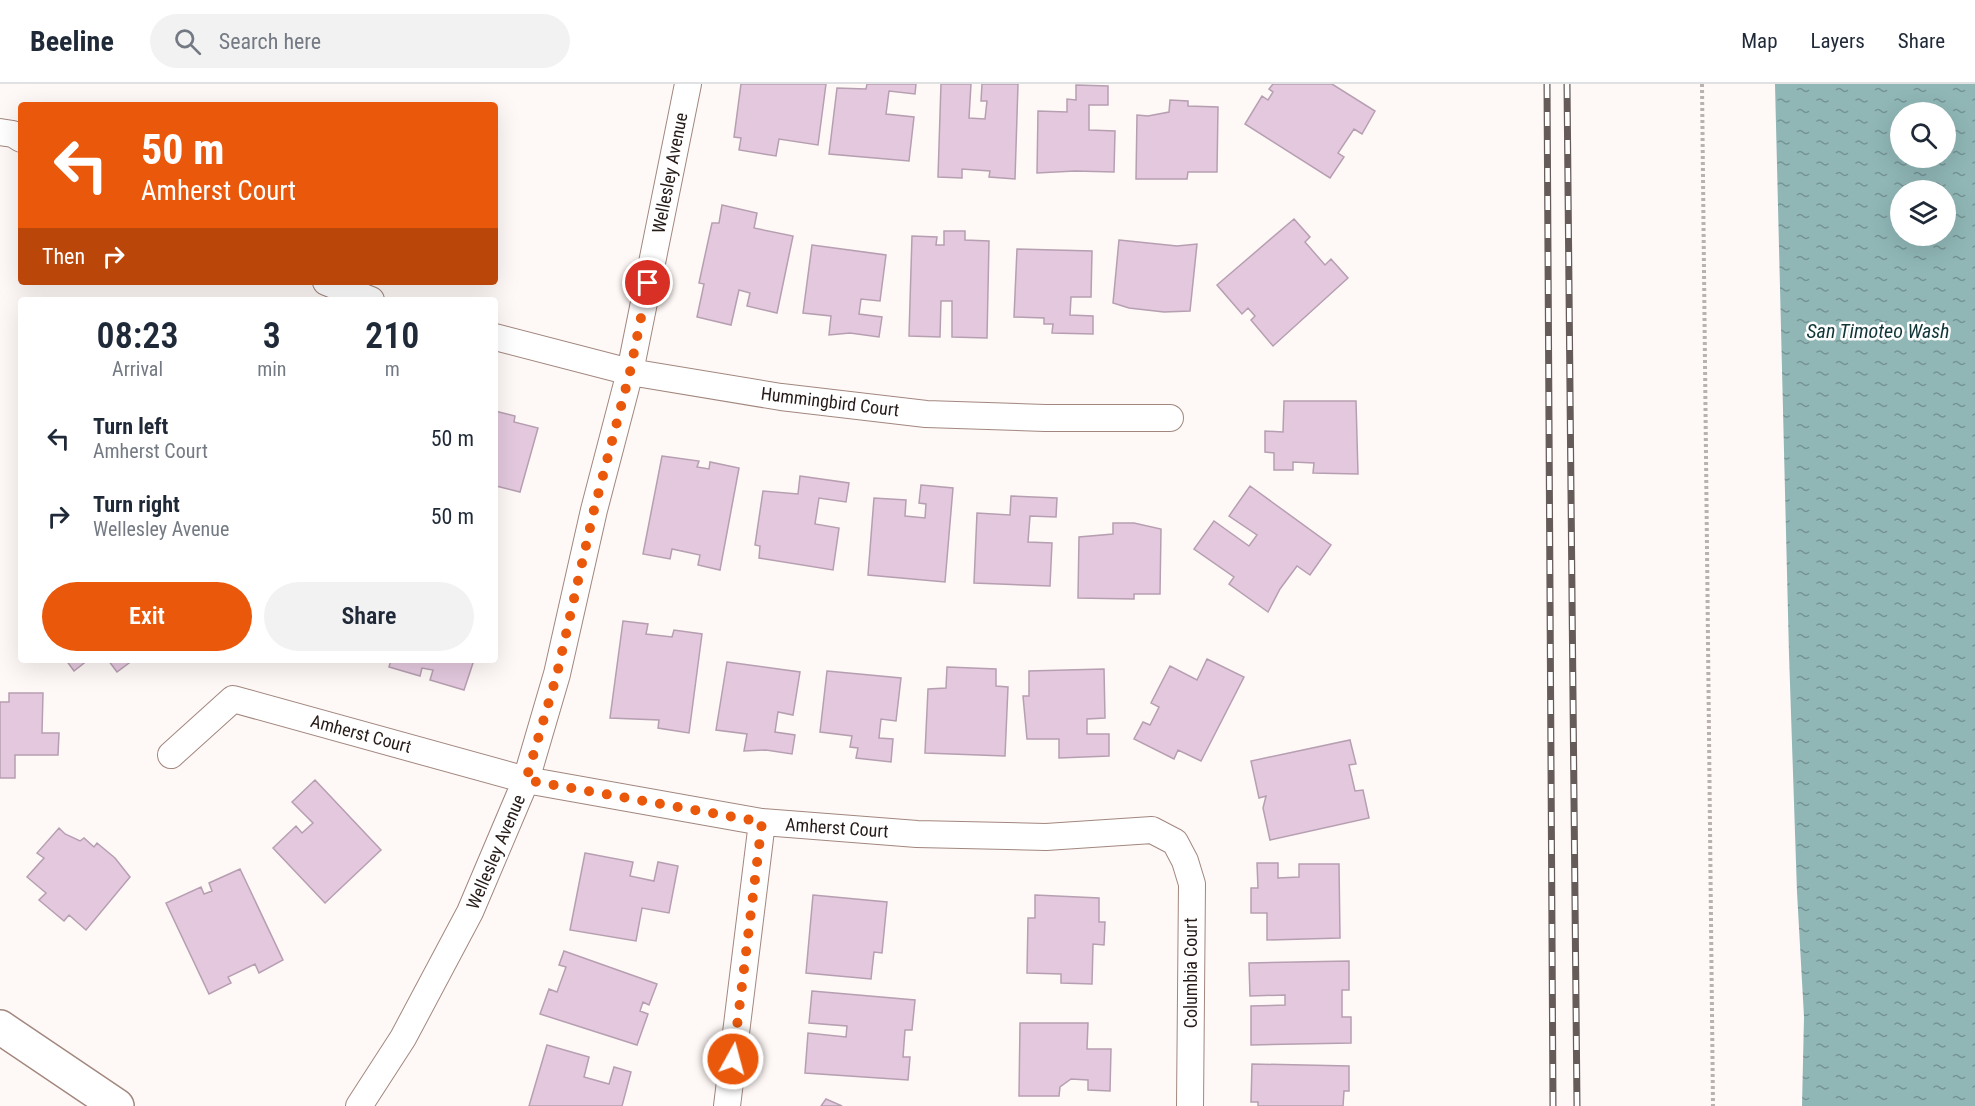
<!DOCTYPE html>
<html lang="en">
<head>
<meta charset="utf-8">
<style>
	body { margin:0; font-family:"Roboto Condensed",sans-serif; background:#f2f2f3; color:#1f2937; height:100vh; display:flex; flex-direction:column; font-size:22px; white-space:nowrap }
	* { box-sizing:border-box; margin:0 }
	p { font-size:20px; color:#747a83 }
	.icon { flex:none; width:33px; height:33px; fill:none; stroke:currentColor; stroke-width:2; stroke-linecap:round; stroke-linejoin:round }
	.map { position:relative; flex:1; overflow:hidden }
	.drawer { position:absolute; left:18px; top:213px; width:480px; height:366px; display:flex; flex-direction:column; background:#fff; border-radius:6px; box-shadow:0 6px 24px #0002 }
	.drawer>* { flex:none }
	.hud { position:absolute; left:18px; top:18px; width:480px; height:183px; border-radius:6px; box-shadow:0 6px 24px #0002; background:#ea580c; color:#fff; overflow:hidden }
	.buttons { position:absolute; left:1890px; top:18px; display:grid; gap:12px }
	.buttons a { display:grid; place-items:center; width:66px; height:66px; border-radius:50%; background:#fff; box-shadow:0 6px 24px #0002; font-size:30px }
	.pin { position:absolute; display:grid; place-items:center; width:51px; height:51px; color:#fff; margin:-26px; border:3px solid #fff; border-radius:50%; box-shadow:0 2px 6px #0007 }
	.me { position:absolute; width:66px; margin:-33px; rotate:7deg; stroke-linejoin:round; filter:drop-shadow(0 0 4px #0008) }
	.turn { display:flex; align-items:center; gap:21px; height:126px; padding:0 24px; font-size:27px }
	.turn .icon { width:78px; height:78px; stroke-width:2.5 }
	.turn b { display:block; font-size:42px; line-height:51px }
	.then { display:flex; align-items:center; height:57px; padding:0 24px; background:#0003; gap:12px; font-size:22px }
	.eta { display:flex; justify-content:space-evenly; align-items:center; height:102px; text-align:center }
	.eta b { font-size:36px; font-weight:600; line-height:42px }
	.cta { display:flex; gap:12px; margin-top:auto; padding:12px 24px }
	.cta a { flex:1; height:69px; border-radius:36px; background:#ea580c; color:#fff; font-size:24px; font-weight:600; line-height:69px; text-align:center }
	.cta a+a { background:#f2f2f3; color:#1f2937 }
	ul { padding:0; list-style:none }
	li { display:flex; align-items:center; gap:18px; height:78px; padding:0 24px }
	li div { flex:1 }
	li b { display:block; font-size:22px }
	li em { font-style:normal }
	header { display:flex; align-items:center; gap:36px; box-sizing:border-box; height:84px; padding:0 30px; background:#fff; border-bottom:2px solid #e0e1e3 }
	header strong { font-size:28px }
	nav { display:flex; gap:33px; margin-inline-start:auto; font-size:21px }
	.search { width:420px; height:54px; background:#f2f2f3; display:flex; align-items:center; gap:15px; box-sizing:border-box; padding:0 21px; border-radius:33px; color:#747a83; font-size:22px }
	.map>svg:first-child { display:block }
</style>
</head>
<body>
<header>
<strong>Beeline</strong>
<div class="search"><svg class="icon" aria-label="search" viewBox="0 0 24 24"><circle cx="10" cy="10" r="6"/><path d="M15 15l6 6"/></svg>Search here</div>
<nav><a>Map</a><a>Layers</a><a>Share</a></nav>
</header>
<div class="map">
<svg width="1975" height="1022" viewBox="0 0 1975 1022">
	<defs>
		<pattern id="water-ripples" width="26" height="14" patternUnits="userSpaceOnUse" patternTransform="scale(1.5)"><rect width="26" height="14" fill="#90b6b6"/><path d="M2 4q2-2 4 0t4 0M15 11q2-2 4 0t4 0" fill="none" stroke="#759393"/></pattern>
	</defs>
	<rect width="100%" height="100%" fill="#fef8f6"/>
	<path fill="url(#water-ripples)" fill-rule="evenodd" d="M1775,0h200v1022h-173l2,-89 -7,-125 -8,-238zM1900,28h46v46h-46zM1900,106h46v46h-46z"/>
	<path fill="#e4c9de" stroke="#b69fb0" stroke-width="1.5" d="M741,0h85l-8,61 -39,-6 -3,17 -37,-6 2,-12 -7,-1z
		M867,0h49l-1,10 -26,-3 -3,23 28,3 -5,44 -80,-7 8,-66 29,1z
		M941,0h30l-2,34 16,1 2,-18h-6l1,-17h36l-3,95 -26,-2 1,-6 -28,-2v9l-24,-1z
		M1273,0h59l43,27 -13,23 -8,-5 -16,24 6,4 -14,21 -85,-54 17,-28 6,4 5,-8 -4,-3z
		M1076,1l32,1v19h-19v25l26,1 -1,41 -39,-1 -38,2 1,-62 29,1v-13l9,1z
		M1170,16l18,1v5l30,1 -1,65h-29l-1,7h-51l1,-64 11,1 21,-4z
		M722,121l35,8 -3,15 39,8 -16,77 -30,-7 3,-13 -11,-3 -8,35 -34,-8 7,-33 -5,-1 13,-60h7z
		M1294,135l16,18 -5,5 20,23 6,-6 17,19 -75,68 -22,-26 4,-4 -7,-8 -6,6 -25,-29z
		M944,147h21v9l24,1 -2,97 -35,-1v-36h-11l-1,36 -31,-1 3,-100 25,1 -1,8h8z
		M1119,156l58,6 20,-2 -7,67 -26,1 -35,-4 -16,-5z
		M812,161l74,10 -6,46 -19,-2 -2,15 23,3 -3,20 -29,-4 -21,2 2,-19 -28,-3z
		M1017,165l75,2 -1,46h-20l-1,18 23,1v18l-41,-1 1,-9h-9v-6l-30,-1z
		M1284,317h72l2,73 -45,-1 1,-10 -21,-1v8h-19v-17l-9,-1v-21l18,1z
		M495,327l20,5 -1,6 24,6 -18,64 -24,-6 -1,5z
		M662,372l37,5 -2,6 12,2 1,-7 29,6 -19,102 -22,-5 2,-10 -28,-6 -2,10 -27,-5z
		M800,392l49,7 -3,19 -27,-4 -4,26 24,4 -6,42 -74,-12 1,-12 -5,-1 8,-54 35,3z
		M921,401l32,3 -8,94 -77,-7 6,-77 32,2 -1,16 20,2 1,-14 -7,-1z
		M1250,402l81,59 -21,30 -13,-9 -17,23 -12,23 -39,-28 5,-7 -40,-28 20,-28 35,25 8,-11 -28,-19z
		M1011,412l46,2 -1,19 -26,-1 -2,26 24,1 -2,43 -76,-3 3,-70 33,2z
		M1113,439h21l27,6 -1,65h-26v5l-56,-1 1,-61 34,-3z
		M623,537l25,3 -2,10 26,3 2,-7 28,4 -13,99 -31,-5 1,-8 -49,-2z
		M1207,575l37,18 -43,84 -23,-11 -4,9 -40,-20 9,-17 7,3 9,-18 -8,-4 19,-37 27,14z
		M66,576h22l-14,11z
		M108,576h25l-16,12z
		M391,576h83l-10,30 -34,-10 3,-10 -11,-2 -2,8 -31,-9z
		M727,578l73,10 -7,43 -15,-3 -3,20 20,3 -3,19 -26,-4 -22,1 3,-17 -31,-4z
		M947,583l49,2v17l12,1 -3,69 -80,-3 3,-64 18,-1z
		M1104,585l1,49 -18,1v15h22v22l-50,2v-19h-32l-4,-43h6v-25z
		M827,587l74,7 -5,43 -15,-2 -2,19 14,1 -2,23 -35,-4 2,-10 -8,-1 2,-11 -32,-4z
		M9,609h34l-1,40h17l-1,22h-43v23h-15v-76h9z
		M1350,656l6,24 -7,1 6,26 8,-1 6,28 -99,22 -7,-32 3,-12 -7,2 -8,-37z
		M315,696l66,70 -56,53 -52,-55 23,-22 6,7 11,-10 -21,-21z
		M59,744l6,6 15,7 4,-3 10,9 3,-4 18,15 15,19 -44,53 -17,-15 -5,6 -25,-21 7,-7 -19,-16 17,-19 -7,-5z
		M585,769l48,9 -3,14 24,5 4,-19 20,4 -9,47 -27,-5 -6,33 -66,-11z
		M1257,779h21v15l21,-1v-13h40l1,74 -73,2v-27h-16v-25h7z
		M240,785l43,91 -24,13 -4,-9 -27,13 3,6 -22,11 -43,-91 35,-16 3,7 8,-3 -3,-8z
		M813,811l74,7 -5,51 -8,-1 -3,27 -65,-6z
		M1035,811l64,3v24h6l-1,23 -11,-1 -1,40 -31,-1v-9l-34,-1 1,-55h7z
		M564,867l93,33 -8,21 -6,-3 -3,9 8,3 -11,31 -97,-31 9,-25 8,3 9,-25 -7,-2z
		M1349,877v29h-7v27h9v26l-100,2v-39l34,-1v-10l-35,1 -1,-33z
		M812,907l103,9 -3,30h-7l-2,27h7l-2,23 -103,-7 3,-40 38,4 1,-11 -38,-3z
		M1020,939h68l-1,26h24l-1,42 -22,-1v-10l-17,-1 -11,8 -1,9h-40z
		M547,961l42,12 -5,20 25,7 5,-17 17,5 -9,34h-93z
		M1252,980l97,2v25h-5l-1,15h-85v-4h-7z
		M826,1015l16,7h-21z"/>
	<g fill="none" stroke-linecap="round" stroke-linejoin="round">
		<defs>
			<path id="minor" d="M0,48l13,2 8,5
				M326,198l45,18
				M495,253l135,35 151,25 145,17 119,4h125
				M171,671l62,-56 293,81 236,42 155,12 129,3 106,-7 23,12 10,19 7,23 -2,222
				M359,1022l44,-68 67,-126 56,-132 31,-106 37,-164 36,-138 58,-288
				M727,1022l35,-284"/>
			<path id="tertiary" d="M0,943l117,79"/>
		</defs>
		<use href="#minor" stroke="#a2877e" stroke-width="28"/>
		<use href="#tertiary" stroke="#a2877e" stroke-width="36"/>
		<path stroke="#b8b1ae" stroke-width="4" stroke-dasharray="3 3" stroke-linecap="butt" d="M1702,0l11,1022"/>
		<use href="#minor" stroke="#fff" stroke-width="26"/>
		<use href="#tertiary" stroke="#fff" stroke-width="33"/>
		<defs>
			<path id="rail" d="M1547,0l6,1022
				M1567,0l10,1022"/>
		</defs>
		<use href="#rail" stroke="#655b59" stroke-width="7"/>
		<use href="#rail" stroke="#fff" stroke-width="4.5" stroke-dasharray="14" stroke-linecap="butt"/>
	</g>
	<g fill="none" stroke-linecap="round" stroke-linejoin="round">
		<path stroke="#ea580c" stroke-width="10" stroke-dasharray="0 18" d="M648,199l-18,89 -36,138 -37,164 -31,106 236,42 -29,237"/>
	</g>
	<g text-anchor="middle" stroke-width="5" stroke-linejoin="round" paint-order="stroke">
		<g font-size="18" fill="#261b18" stroke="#fff">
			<text transform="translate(670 89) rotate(-79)" y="6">Wellesley Avenue</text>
			<text transform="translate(830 318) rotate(7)" y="6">Hummingbird Court</text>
			<text transform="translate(361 650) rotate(15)" y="6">Amherst Court</text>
			<text transform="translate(837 744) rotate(4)" y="6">Amherst Court</text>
			<text transform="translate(496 768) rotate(-67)" y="6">Wellesley Avenue</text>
			<text transform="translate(1191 889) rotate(-90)" y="6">Columbia Court</text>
		</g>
		<g font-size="20" font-style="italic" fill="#103637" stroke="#fff">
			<text x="1878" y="254">San Timoteo Wash</text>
		</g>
	</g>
</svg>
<div class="buttons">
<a><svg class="icon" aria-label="search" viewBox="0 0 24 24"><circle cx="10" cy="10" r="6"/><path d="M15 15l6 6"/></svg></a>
<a><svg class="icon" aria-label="layers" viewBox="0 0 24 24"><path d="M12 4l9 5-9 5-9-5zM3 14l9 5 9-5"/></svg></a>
</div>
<div class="pin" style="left:648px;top:199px;background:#d93025"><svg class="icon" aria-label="arrive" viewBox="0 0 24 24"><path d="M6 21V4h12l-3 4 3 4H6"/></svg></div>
<svg class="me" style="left:733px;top:975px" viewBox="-20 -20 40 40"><circle r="17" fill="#ea580c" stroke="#fff" stroke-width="3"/><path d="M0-11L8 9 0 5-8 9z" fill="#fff"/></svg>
<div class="hud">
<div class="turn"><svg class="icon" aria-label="left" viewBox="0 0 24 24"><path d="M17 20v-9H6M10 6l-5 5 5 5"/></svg><div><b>50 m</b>Amherst Court</div></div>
<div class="then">Then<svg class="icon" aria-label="right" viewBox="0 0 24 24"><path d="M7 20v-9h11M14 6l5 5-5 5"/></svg></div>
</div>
<section class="drawer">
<div class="eta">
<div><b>08:23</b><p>Arrival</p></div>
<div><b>3</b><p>min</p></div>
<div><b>210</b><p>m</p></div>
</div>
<ul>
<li><svg class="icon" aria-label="left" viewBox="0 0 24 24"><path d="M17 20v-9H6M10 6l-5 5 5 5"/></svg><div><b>Turn left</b><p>Amherst Court</p></div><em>50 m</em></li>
<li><svg class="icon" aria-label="right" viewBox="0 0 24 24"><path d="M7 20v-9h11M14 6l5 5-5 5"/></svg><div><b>Turn right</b><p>Wellesley Avenue</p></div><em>50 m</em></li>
</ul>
<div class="cta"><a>Exit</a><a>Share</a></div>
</section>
</div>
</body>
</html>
